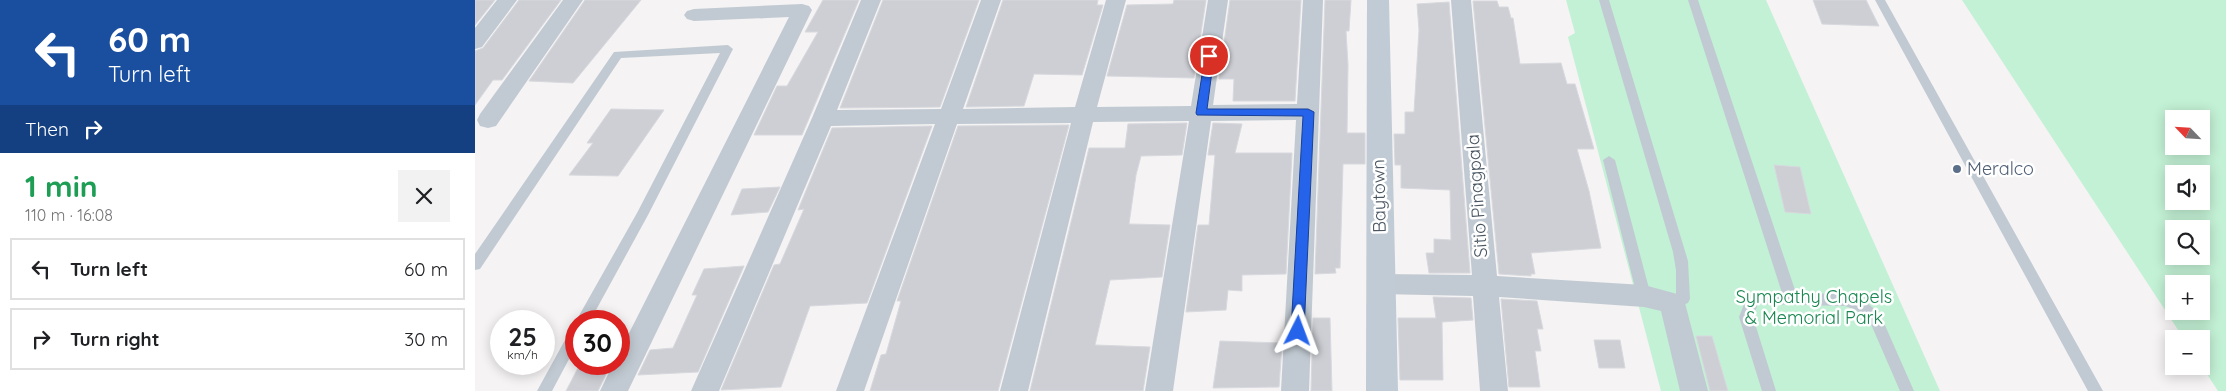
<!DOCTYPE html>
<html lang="en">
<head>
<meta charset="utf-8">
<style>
	body { margin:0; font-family:Quicksand,sans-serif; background:#f2f2f2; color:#202124; height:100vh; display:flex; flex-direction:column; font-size:19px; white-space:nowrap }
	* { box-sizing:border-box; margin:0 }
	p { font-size:16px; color:#757577 }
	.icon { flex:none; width:28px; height:28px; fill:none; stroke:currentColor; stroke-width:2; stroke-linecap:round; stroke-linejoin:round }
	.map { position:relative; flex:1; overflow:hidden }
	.panel { display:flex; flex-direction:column; background:#fff; width:475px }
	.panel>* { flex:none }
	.top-card { background:#1a4fa0; color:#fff; overflow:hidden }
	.needle { width:32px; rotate:295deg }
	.buttons { position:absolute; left:1690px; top:110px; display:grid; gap:10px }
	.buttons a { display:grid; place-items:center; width:45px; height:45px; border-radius:0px; background:#fff; box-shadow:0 2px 12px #0003; font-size:25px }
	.speed { position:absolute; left:15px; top:310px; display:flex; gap:10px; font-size:25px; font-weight:700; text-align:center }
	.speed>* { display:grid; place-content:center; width:65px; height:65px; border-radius:50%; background:#fff; box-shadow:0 2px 12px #0003; line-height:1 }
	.speed small { font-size:12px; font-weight:400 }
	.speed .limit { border:8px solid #d22; background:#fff; color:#111 }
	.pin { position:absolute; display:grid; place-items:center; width:42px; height:42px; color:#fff; margin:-21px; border:2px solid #fff; border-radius:50%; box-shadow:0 1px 5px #0007 }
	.me { position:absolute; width:55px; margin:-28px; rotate:3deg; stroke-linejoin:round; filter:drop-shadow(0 0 4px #0008) }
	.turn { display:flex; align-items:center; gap:18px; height:105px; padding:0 25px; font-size:22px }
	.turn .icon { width:65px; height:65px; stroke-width:2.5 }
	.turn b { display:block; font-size:35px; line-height:42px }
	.then { display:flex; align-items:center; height:48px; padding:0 25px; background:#0003; gap:10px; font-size:19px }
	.round { display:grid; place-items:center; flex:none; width:52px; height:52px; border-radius:0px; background:#f2f2f2 }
	.head { display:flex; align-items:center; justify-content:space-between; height:85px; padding:0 25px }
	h1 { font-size:30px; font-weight:700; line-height:38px; color:#1e9e55 }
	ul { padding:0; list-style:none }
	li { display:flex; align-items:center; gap:15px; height:62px; margin:0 10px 8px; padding:0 15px; border:2px solid #e0e0e0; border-radius:0px }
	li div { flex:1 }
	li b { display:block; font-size:19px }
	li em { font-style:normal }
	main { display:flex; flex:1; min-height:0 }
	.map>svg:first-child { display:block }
</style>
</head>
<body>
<main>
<section class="panel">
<div class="top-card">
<div class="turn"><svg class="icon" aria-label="left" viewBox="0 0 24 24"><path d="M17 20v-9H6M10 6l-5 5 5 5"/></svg><div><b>60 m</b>Turn left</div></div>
<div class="then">Then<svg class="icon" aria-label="right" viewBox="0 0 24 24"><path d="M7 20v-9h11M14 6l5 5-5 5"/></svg></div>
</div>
<div class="head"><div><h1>1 min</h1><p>110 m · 16:08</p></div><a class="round"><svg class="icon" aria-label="close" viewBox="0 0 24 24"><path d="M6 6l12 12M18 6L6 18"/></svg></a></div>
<ul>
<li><svg class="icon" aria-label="left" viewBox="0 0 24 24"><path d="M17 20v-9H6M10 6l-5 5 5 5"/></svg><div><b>Turn left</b></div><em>60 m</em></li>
<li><svg class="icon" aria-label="right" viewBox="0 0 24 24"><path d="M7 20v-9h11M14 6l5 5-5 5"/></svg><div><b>Turn right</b></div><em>30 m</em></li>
</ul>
</section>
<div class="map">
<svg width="1751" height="391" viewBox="0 0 1751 391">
	<rect width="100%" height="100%" fill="#f5f3f3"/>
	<path fill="#c3f1d5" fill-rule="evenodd" d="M1091,0h200l174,391h-279l-93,-354 7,-4z
		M1487,0h264v391h-8l-17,-26v-26h-17zM1699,119h27v27h-27zM1699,174h27v27h-27zM1699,229h27v27h-27zM1699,284h27v27h-27z"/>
	<path fill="#cdcfd5" stroke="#d7d9de" d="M0,0h20l-20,25z
		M44,0h42l-59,80h-9l-18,25v-54l8,-3z
		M110,0h56l-68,83 -44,-2z
		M348,0h36l-57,135h-48l23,-49h10l31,-54h-13z
		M408,0h96l-39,107 -100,1z
		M528,0h95l-1,5h6l-21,70 -48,-1 -10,32 -58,1z
		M699,0h32l-12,78 -87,-2 20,-71 46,-1z
		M755,0h71l-6,101h-62l1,-22h-15z
		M850,0h26l-2,31h-3l2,34 -1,68h18v31h-22l-3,104h-5l1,5 -21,1z
		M1338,0h53l13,26 -57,-2z
		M998,1h24l2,6h9l3,11h2l7,46 41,-1 6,21h8l19,65h-17l12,42 12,57 -70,5 4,21h-4v2l-32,-2z
		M974,2l21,271h-41l-3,-20h8v-14l17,1 -1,-50 -49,-2v-23h-6l-1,-31h11v-22h9l5,-82 -2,-26z
		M136,109l53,1 -46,66 -49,-1 24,-32h-6z
		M712,123l-5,32 -41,1 -5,19 -7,49 41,1 -8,52 -52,3 -15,65 55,2 -7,44h-113l59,-243h36l3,-24z
		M738,123l29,1 -7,29h57l-6,121 -44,1v16l-14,-1 -2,20 -40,2 12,-87h11l6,-70h-7z
		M594,125l-71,266h-128l11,-36 5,-1 15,-53h-4l61,-175z
		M457,126l-65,177 -57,3 -29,81 -60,3 53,-125 6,-1 24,-55 -6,1 34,-82z
		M1299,165l26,2 11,47 -26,-2z
		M305,187l-12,25 -37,3 11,-26z
		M269,266l-46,106 -60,3 12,-25 23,-2 24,-53h-5l12,-26z
		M958,297l38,1 2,22 -31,2 1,58h-43l-2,-62h38z
		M1026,299l36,2 6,28h-6l4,22h-6l5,36h-31z
		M838,318h17l2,73h-21z
		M1221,336h16l16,55h-18z
		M1119,340h26l5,28h-26z
		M745,341l62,2 -3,44 -66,1z
		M105,364h31l-13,27h-32z"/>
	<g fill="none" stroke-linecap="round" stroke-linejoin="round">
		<path fill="#c1cad2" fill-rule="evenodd" d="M1124,0h10l79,261 2,38 -2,4 -16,6 -5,-2 -2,-4 2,-4 9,-3v-26l-3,-18z
			M1213,0h10l98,293 50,1 20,8 14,12 34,77h-14l-30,-69 -14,-12 -11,-4 -87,-2 -5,13 23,74h-14l-23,-74 9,-23 34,-1z
			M1400,0h10l218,391h-15z
			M253,45l5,4 -85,166 -58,106h-14l61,-108 83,-160 -99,5 -141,211 -5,1v-16l139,-202z
			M1134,156l6,4 36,136 -2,4 -5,2 -5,-2 -2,-4 -34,-136z
			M101,327v19l-24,45h-15l34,-62z"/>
		<path fill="#c1cad2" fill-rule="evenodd" d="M22,0h20l-35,47 -7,2v-21z
			M88,0h20l-87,126 -8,2 -8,-2 -3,-6 3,-6z
			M386,0h20l-44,110 104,-1 40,-109h20l-38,109 112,-2 31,-107h20l-29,107 94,-1 17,-106h20l-15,105 84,-1 6,-104h20l-14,391h-28l15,-271 -85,1 -38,270h-28l44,-270 -96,1 -65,269h-28l71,-268 -114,1 -93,267h-28l99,-267 -104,2 -112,265h-28l121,-273z
			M976,0h20l26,276 147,9 37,10 4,8 23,88h-28l-19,-80 -17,-4 -145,-10 9,94h-28l-7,-95 -93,-2 -9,-3 -4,-7 4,-7 9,-3 92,1z
			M327,4l7,2 3,4 -184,381h-28l13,-27h6v-11l170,-336 -95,4 -7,-2 -3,-4 3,-4 7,-2z"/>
		<path fill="#c1cbd6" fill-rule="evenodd" d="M892,0h22l9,391h-32z"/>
	</g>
	<path fill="#2563eb" stroke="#184099" d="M734,53l5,3 -7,53h101l6,3 -10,219 -2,4 -4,2 -5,-2 -2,-4 12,-215 -106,-1 -1,-2 9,-57z"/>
	<circle fill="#5c6f8a" stroke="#fff" stroke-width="2" cx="1482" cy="169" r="5"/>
	<g text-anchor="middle" stroke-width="5" stroke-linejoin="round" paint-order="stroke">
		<g font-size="18" fill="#4e5e75" stroke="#fff" text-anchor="start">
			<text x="1492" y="175">Meralco</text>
		</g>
		<g font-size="18" fill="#4a5661" stroke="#fff">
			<text transform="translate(904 196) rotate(-91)" y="6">Baytown</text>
			<text transform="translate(1002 196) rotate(-94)" y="6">Sitio Pinagpala</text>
		</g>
		<g font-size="18" fill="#17864f" stroke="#fff">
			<text x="1339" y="303">Sympathy Chapels<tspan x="1339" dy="21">&amp; Memorial Park</tspan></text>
		</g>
	</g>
</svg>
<div class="buttons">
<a><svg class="needle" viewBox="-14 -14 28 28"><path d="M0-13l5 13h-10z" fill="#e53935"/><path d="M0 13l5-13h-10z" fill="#757577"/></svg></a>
<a><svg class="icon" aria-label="sound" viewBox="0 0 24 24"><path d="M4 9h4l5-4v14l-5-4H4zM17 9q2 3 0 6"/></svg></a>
<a><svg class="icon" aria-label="search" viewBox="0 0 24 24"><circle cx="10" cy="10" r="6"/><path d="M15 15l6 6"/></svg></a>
<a>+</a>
<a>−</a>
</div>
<div class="speed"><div>25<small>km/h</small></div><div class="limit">30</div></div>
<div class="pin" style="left:734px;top:56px;background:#d93025"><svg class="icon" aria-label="arrive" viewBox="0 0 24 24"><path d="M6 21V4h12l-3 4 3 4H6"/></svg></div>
<svg class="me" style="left:823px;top:331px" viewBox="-20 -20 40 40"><path d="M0-17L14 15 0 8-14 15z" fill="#2563eb" stroke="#fff" stroke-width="4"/></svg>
</div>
</main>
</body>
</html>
